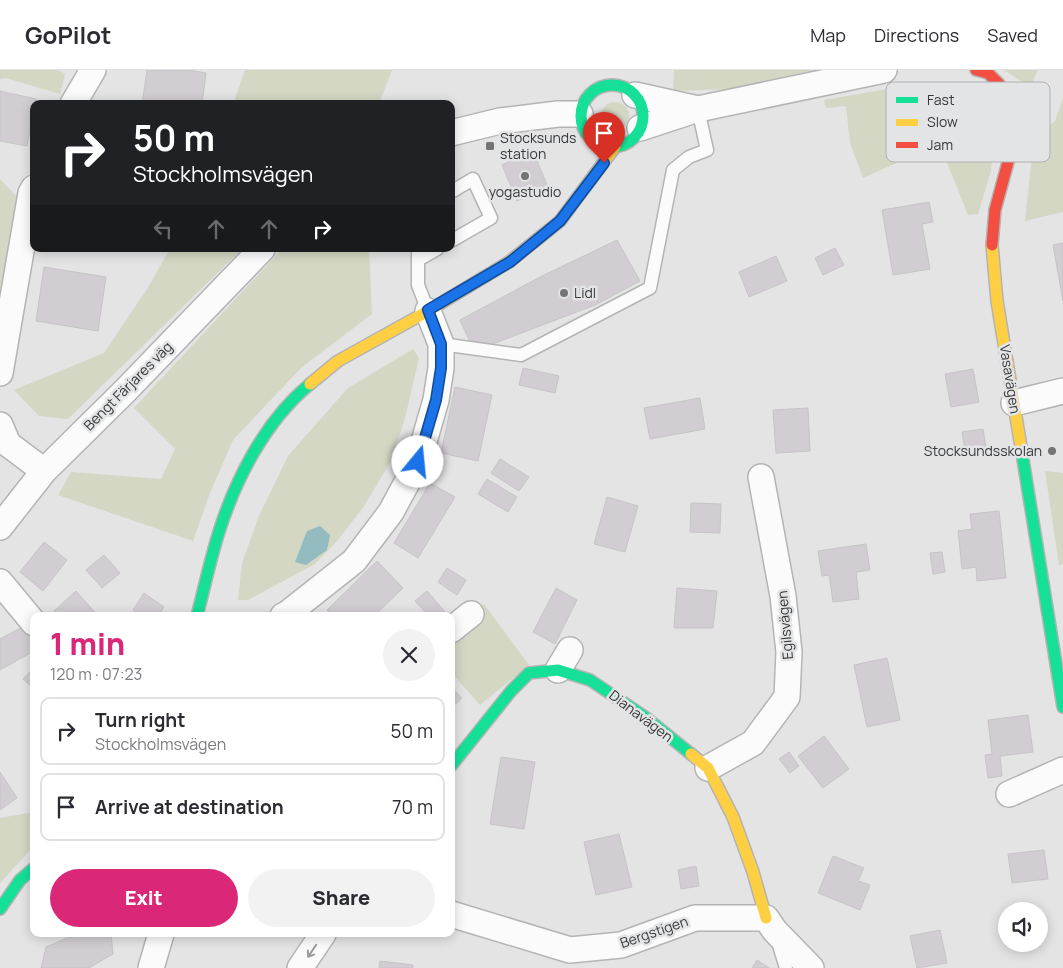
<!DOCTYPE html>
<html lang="en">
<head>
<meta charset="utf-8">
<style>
	body { margin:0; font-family:Manrope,sans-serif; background:#f2f2f3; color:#2b2b33; height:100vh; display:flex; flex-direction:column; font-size:19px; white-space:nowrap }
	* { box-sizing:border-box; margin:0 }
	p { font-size:16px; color:#7c7c81 }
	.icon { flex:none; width:28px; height:28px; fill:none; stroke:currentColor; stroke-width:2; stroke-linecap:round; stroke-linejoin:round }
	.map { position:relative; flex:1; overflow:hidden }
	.sheet { position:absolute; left:30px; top:542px; width:425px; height:325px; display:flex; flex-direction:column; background:#fff; border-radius:10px; box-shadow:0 2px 12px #0003 }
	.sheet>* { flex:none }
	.banner { position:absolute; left:30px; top:30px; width:425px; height:152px; border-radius:10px; box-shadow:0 2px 12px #0003; background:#202124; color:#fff; overflow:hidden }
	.tools { position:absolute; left:998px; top:832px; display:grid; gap:10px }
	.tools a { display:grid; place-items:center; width:50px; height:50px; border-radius:50%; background:#fff; box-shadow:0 2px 12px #0003; font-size:25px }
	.pin { position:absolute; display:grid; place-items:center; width:42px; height:42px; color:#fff; margin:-51px -21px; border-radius:50% 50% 50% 0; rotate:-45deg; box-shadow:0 0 5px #0007 }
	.pin .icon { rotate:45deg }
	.me { position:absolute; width:55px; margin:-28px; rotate:17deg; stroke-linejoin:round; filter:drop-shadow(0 0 4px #0008) }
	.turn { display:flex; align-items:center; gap:18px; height:105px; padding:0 20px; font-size:22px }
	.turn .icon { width:65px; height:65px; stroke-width:2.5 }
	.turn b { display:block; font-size:35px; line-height:42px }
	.lanes { display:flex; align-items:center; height:48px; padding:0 20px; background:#0003; justify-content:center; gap:25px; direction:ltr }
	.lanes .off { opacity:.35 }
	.round { display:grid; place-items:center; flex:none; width:52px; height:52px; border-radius:26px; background:#f2f2f3 }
	.head { display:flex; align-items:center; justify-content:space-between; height:85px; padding:0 20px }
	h1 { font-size:30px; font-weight:800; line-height:38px; color:#db2777 }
	.primary-button { display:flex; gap:10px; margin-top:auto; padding:10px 20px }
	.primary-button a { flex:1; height:58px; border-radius:30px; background:#db2777; color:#fff; font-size:20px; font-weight:800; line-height:58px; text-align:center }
	.primary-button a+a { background:#f2f2f3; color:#2b2b33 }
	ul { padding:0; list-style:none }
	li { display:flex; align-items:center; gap:15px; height:68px; margin:0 10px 8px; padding:0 10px; border:2px solid #e1e1e2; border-radius:10px }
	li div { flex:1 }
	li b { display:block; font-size:19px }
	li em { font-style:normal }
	header { display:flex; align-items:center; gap:30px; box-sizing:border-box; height:70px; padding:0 25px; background:#fff; border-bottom:1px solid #e1e1e2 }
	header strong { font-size:24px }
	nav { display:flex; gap:28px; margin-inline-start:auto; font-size:18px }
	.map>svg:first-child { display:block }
</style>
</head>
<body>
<header>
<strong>GoPilot</strong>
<nav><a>Map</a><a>Directions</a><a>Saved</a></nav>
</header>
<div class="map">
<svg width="1063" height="898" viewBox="0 0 1063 898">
	<rect width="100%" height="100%" fill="#e4e4e4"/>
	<path fill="#d3d7c4" d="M0,0h58l7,4 -5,20 -54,-16 -6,1z
		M245,0h147l-13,34h-146z
		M674,0h154l-96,19 -59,2z
		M1004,0h34l-8,17z
		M943,15l24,3 18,13 11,20 -5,50 -13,43 -10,1 -26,-65 -41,11 -38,17 -13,-35 -4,-37 -20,2 -2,-8 63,-11z
		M1063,28v114l-38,9 9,-84 21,-16z
		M601 46a14 14 0 1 1 28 0a14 14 0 1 1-28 0Z
		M0,109l17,18 -15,99 -2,1z
		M170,179h72l-174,170 -29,-3 -25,-26 90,-37 43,-64z
		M282,179h87l3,65 -70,53 -69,73 -23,53 -17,48 -135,-46 13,-23 90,7 14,-30 -41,-41z
		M413,279l6,9 -14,60 -14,43 -27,45 -26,34 -23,24 -67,36h-10l4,-37 17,-47 29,-60 60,-68z
		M1045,401l18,2v91l-4,1z
		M484,534l45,61 -49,40 -29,-33v-32z
		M34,742v34l-34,37v-65z"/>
	<path fill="#94bbc0" d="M320,456l10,9 -3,15 -21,15 -11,-3 12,-31z"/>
	<path fill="#d2cdd3" stroke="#c5c5c5" d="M147,0h41l18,3 -4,31h-60z
		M0,21l36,8 -9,47 -27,-5z
		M533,81l15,36 -31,14 -15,-36z
		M929,132l4,20 -11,2 8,45 -37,6 -11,-65z
		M617,170l23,41 -45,24 -105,40 -20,-3 -10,-22 80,-43z
		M1063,173v58l-10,-56z
		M835,178l9,17 -21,10 -8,-17z
		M776,186l11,25 -38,16 -10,-25z
		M44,197l62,10 -8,54 -62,-10z
		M523,298l36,8 -4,17 -36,-8z
		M973,299l6,33 -28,5 -6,-33z
		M455,317l37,8 -14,66 -37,-8z
		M700,328l5,31 -55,10 -6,-31z
		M808,338l2,43 -34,2 -3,-43z
		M983,359l3,18 -21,4 -3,-19z
		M500,389l29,18 -10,14 -28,-18z
		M487,409l30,18 -9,15 -30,-18z
		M430,413l25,14 -37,61 -24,-15z
		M607,427l31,9 -13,46 -31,-8z
		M691,433l30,1 -1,29 -30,-1z
		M999,441l7,67 -29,3 -1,-14 -14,2 -4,-38 14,-2 -2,-15z
		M44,472l23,18 -24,31 -23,-19z
		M866,474l4,26 -14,2 3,27 -26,3 -4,-27 -7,1 -4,-25z
		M942,482l3,20 -12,2 -3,-21z
		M104,485l16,18 -18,15 -16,-18z
		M377,491l26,27 -29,28h-41l-6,-6z
		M447,498l19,12 -9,15 -19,-13z
		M556,518l21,12 -22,44 -22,-12z
		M677,518l40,3 -4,37h-39z
		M76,521l22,25h-39l-5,-5z
		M427,521l18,21 -5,4h-11l-14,-15z
		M144,523l20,14 -6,9h-16l-9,-6z
		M24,556l10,17v8l-34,19v-31z
		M887,588l13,62 -33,7 -13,-62z
		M34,598v21l-11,-10z
		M451,617l11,11 -11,10z
		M1028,645l5,37 -33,4 2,20 -14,2 -3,-23 7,-1 -4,-34z
		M824,666l25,33 -26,19 -25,-32z
		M789,682l10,14 -9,7 -11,-14z
		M501,687l34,5 -11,67 -34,-5z
		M0,702l17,26 -17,12z
		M619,764l13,53 -36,8 -12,-53z
		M1044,780l4,29 -36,4 -4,-29z
		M833,786l31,12 -6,13 12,4 -10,25 -42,-17z
		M696,796l3,20 -18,3 -3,-19z
		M940,860l7,33 -30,5 -7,-32z
		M76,864h35l2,20 -24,14h-48l5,-21z
		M757,890l12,8h-17z
		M380,891l33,4v3h-34z"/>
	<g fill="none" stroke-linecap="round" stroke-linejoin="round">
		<defs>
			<path id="lane" d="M451,122l22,-13 18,39 -40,23
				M418,179v36l10,26
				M418,190l19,-11
				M441,274l80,11 129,-67 23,-118 16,-13 18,-7 -9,-41
				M778,872l8,26"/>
			<path id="street" d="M635,25l63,14
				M73,34l20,-34
				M640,58l58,-19 186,-39
				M451,63l49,-12 58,-7h22
				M0,303l31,-180 3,-5
				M1014,333l49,-12
				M0,355l8,19 36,27
				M0,457l44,-56 81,-80 137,-142
				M0,512l34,41
				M283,546l4,-2 67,-53 37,-49 27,-50 18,-62 5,-32v-24l-13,-33
				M451,560l20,-16
				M558,600l12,-20
				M708,698l45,-25 34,-46 2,-45 -6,-56 -22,-119
				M1009,724l54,-24
				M451,844l119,36 51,-5 74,-27h71l9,13 36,37
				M151,898l10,-34
				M300,898l23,-34"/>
			<path id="fast" d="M581 46a31 31 0 1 1 62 0a31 31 0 1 1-62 0Z
				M1021,377l42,260
				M197,546c7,-27 13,-55 21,-81 17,-55 47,-114 92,-151
				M451,696l60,-75 18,-18 29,-3 32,10 55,37 46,37
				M0,839l20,-29 14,-12"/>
			<path id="slow" d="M992,175l5,56 24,146
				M310,314l28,-23 90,-50 81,-49 51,-41 55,-74
				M691,684l17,14 25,49 20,55 13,46"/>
			<path id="jam" d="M976,0l12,3 11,11 15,22 3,23 -22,81 -3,35"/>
		</defs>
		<use href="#lane" stroke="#b4b4b4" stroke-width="15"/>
		<use href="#street" stroke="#b4b4b4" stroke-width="28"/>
		<use href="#fast" stroke="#b4b4b4" stroke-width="14"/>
		<use href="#slow" stroke="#b4b4b4" stroke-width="14"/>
		<use href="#jam" stroke="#b4b4b4" stroke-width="14"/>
		<use href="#lane" stroke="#fbfbfb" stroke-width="12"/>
		<use href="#street" stroke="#fbfbfb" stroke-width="25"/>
		<use href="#fast" stroke="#16e098" stroke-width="11"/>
		<use href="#slow" stroke="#ffcf43" stroke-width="11"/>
		<use href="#jam" stroke="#f24e42" stroke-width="11"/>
	</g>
	<defs><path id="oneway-shaft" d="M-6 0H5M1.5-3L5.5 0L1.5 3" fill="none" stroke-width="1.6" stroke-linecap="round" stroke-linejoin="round" transform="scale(1.25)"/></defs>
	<use stroke="#9a9a9a" href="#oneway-shaft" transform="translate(312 881) rotate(124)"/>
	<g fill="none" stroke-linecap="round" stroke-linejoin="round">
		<defs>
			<path id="route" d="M418,392l18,-62 5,-32v-24l-13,-34 82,-48 50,-41 44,-58"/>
		</defs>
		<use href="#route" stroke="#114b97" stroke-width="12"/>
		<use href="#route" stroke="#1a73e8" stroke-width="9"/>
	</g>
	<g fill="#747475" stroke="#e3e4e5" stroke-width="2">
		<rect x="485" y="71" width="10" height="10" rx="2.5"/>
		<circle cx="525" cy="106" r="5"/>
		<circle cx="564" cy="223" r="5"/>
		<circle cx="1052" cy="381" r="5"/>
	</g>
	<g text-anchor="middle" stroke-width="5" stroke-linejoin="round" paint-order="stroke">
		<g font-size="14" fill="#383839" stroke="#e3e4e5" text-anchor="start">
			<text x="500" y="73">Stocksunds<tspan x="500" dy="16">station</tspan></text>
			<text x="525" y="127" text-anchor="middle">yogastudio</text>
			<text x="574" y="228">Lidl</text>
			<text x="1042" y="386" text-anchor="end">Stocksundsskolan</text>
		</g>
		<g font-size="14" fill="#383839" stroke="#e3e4e5">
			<text transform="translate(1010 309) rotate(81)" y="5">Vasavägen</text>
			<text transform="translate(128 316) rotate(-45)" y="5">Bengt Färjares väg</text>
			<text transform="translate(785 555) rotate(-95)" y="5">Egilsvägen</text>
			<text transform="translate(641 646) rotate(37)" y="5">Dianavägen</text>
			<text transform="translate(654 862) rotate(-19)" y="5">Bergstigen</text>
		</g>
	</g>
	<rect x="886" y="12" width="164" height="80" rx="8" fill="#e3e4e5" stroke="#b0b0b1" stroke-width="1"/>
	<rect x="896" y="27" width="22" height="6" fill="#16e098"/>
	<rect x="896" y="49" width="22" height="7" fill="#ffcf43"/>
	<rect x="896" y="72" width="22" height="6" fill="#f24e42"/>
	<g font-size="14" fill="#383839">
		<text x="927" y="35">Fast</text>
		<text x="927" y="57">Slow</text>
		<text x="927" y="80">Jam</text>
	</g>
</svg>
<div class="tools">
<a><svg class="icon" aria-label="sound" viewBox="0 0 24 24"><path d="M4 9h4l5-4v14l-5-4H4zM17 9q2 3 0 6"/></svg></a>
</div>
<div class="pin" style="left:604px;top:93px;background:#d93025"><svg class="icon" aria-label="arrive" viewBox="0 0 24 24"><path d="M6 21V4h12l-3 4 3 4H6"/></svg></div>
<svg class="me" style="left:418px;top:392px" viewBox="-20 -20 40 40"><circle r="19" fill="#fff"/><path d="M0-13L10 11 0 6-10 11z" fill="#1a73e8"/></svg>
<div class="banner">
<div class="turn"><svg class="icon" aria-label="right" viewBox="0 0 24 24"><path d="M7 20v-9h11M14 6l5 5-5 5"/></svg><div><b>50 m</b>Stockholmsvägen</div></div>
<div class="lanes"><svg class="icon off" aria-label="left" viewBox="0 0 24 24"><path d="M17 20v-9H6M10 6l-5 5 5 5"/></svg><svg class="icon off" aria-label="ahead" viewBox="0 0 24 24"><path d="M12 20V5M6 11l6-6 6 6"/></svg><svg class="icon off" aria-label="ahead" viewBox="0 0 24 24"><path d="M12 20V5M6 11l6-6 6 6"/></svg><svg class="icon" aria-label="right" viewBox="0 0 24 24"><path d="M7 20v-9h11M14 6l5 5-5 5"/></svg></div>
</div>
<section class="sheet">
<div class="head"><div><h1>1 min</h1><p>120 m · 07:23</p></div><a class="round"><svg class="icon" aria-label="close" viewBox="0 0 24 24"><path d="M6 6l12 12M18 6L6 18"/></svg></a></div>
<ul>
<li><svg class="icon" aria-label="right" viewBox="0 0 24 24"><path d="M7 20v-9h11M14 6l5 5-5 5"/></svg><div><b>Turn right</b><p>Stockholmsvägen</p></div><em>50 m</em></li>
<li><svg class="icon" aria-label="arrive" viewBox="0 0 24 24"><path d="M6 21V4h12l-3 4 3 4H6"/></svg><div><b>Arrive at destination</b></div><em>70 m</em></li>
</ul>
<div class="primary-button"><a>Exit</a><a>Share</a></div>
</section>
</div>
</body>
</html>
